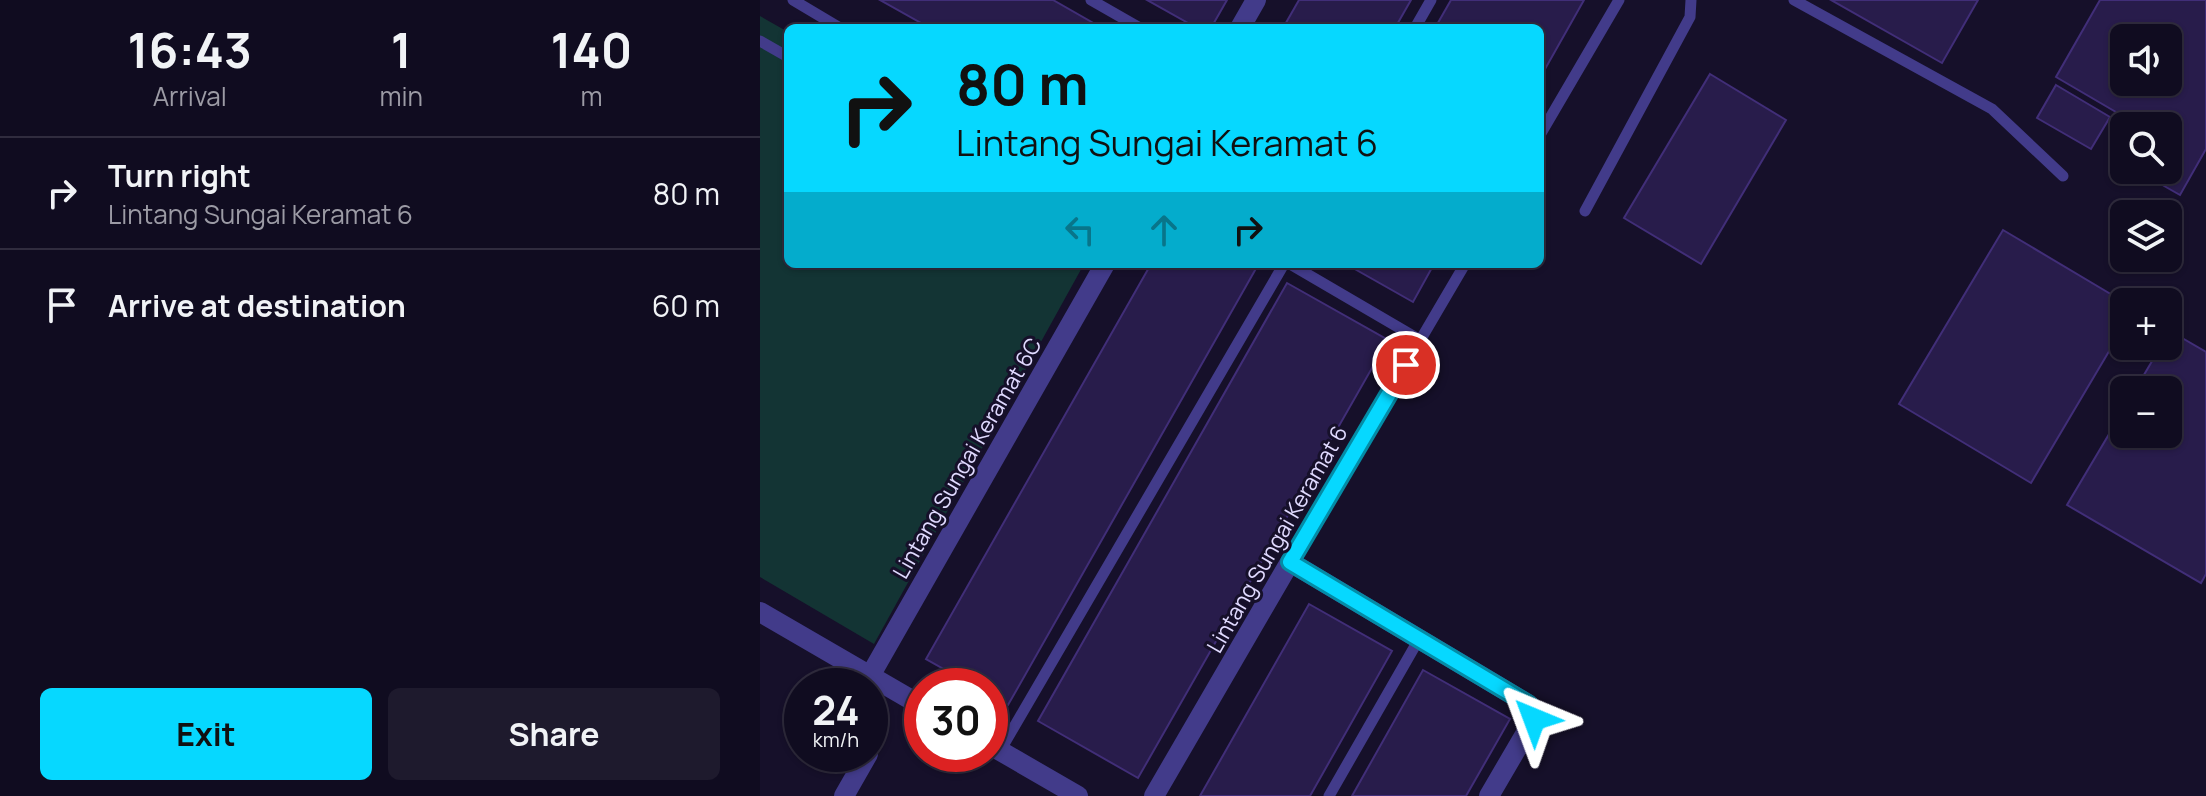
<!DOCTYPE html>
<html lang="en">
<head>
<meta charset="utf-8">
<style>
	body { margin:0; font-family:Manrope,sans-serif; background:#1e1a2d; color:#f1f3f6; height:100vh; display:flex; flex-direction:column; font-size:30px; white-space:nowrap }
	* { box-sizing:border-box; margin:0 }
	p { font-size:26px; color:#9c9ba5 }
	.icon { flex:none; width:44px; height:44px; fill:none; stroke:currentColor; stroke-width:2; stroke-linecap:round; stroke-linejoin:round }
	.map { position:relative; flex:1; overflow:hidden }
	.drawer { display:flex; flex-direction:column; background:#100c20; width:760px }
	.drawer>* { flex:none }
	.hud { position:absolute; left:24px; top:24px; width:760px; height:244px; border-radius:12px; box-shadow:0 2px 6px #0004,0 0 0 2px #302c3e; background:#06d8ff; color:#111; overflow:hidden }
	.fabs { position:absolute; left:1350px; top:24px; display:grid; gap:16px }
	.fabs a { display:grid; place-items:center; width:72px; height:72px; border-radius:12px; background:#100c20; box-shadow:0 2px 6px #0004,0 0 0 2px #302c3e; font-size:40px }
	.speed { position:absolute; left:24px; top:668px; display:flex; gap:16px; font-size:40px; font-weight:700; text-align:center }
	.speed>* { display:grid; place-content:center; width:104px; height:104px; border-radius:50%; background:#100c20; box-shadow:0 2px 6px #0004,0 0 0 2px #302c3e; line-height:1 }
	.speed small { font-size:20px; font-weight:400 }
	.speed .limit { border:12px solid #d22; background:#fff; color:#111 }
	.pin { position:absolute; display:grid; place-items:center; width:68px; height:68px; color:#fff; margin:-34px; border:4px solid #fff; border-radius:50%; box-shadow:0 2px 8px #0007 }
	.me { position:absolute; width:88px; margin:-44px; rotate:316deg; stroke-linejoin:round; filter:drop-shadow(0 0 6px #0008) }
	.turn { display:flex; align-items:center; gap:28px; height:168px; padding:0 40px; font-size:36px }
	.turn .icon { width:104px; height:104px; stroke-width:2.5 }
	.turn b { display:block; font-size:56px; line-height:68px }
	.lanes { display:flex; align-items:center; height:76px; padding:0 40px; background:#0003; justify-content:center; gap:40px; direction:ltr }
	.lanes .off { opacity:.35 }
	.eta { display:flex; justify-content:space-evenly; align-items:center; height:136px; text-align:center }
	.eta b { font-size:48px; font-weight:700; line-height:56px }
	.primary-button { display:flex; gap:16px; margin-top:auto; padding:16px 40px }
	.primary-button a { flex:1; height:92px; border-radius:12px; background:#06d8ff; color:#111; font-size:32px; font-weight:700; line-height:92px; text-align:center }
	.primary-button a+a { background:#1e1a2d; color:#f1f3f6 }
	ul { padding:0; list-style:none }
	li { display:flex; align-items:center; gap:24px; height:112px; padding:0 40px; border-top:2px solid #302c3e }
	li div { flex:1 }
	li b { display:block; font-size:30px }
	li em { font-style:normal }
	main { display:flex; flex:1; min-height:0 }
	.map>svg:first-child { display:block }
</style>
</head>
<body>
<main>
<section class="drawer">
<div class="eta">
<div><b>16:43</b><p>Arrival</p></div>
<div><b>1</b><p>min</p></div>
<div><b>140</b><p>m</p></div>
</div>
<ul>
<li><svg class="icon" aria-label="right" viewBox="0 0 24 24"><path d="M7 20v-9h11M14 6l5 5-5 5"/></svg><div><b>Turn right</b><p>Lintang Sungai Keramat 6</p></div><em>80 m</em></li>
<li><svg class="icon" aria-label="arrive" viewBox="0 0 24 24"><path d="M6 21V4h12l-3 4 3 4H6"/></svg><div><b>Arrive at destination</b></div><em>60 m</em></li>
</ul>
<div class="primary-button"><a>Exit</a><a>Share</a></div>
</section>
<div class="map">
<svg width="1446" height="796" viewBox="0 0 1446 796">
	<rect width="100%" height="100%" fill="#16102a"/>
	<path fill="#133434" d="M0,16l28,16v232h296l-210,380 -114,-67z"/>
	<path fill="#281c4b" stroke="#412e78" stroke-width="2" fill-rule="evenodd" d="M120,0h173l49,28h-172z
		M387,0h80l-16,28h-14z
		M539,0h112l-16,28h-112z
		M691,0h133l-44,78v-50h-105z
		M1071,0h147l-36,63z
		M1340,0h106v149l-26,46 -44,-25h32v-44h-28l-84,-49zM1364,38h44v44h-44z
		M950,74l76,46 -85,144 -77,-46z
		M1296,85l54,32 -19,32 -54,-31z
		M1243,230l121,72v24l-93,157 -132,-79z
		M391,264l107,1 -250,440 -18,-10v-9h-16l-48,-27z
		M586,264h88l-21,38z
		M527,283l101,57 -250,438 -100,-57z
		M1410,331l36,21v222l-5,9 -134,-78 57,-96v25h44v-44h-33l26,-44h7z
		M549,604l83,47 -82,145h-110z
		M663,670l87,49 -44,77h-114z"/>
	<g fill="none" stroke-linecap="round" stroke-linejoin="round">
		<path stroke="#423b8a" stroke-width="11" d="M33,0l47,28
			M331,0l49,28
			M1034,0l198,109 71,67
			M655,28l16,-28
			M0,41l28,16
			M780,135l79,-135
			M825,211l105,-194 1,-17
			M530,264l130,76
			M530,562l175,-298
			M240,751l284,-487
			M569,796l90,-157"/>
		<path stroke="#423b8a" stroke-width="20" d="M480,28l16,-28
			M0,612l162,94
			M110,676l235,-412
			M230,745l88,51
			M84,796l24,-42
			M394,796l136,-234 238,142 7,7 -1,8 -45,77"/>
	</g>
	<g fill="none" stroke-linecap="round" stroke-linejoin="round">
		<defs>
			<path id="route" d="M646,365l-116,197 238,142 7,7 -1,8"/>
		</defs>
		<use href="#route" stroke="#048ca6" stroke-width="20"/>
		<use href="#route" stroke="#06d8ff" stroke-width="14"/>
	</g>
	<g text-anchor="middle" stroke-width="6" stroke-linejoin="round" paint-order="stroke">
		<g font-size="22" fill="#e0daff" stroke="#16102a">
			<text transform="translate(207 458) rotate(-60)" y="8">Lintang Sungai Keramat 6C</text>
			<text transform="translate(517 539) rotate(-60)" y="8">Lintang Sungai Keramat 6</text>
		</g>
	</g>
</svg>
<div class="fabs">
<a><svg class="icon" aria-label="sound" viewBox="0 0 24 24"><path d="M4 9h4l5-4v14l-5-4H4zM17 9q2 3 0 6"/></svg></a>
<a><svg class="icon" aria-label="search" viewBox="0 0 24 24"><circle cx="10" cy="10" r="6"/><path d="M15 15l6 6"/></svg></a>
<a><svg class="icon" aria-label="layers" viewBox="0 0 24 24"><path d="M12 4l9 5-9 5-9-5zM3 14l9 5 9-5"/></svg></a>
<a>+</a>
<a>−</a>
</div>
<div class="speed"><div>24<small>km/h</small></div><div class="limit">30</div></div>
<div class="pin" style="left:646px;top:365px;background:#d93025"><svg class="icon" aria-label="arrive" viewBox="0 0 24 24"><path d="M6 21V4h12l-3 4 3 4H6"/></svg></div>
<svg class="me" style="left:774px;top:719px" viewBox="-20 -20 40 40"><path d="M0-17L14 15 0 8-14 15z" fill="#06d8ff" stroke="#fff" stroke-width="4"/></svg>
<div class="hud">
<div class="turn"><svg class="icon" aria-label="right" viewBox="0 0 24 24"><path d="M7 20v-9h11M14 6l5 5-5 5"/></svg><div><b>80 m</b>Lintang Sungai Keramat 6</div></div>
<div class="lanes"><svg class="icon off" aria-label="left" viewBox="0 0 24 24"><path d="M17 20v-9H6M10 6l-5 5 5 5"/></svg><svg class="icon off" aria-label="ahead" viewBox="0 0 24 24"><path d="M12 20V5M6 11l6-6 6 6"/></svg><svg class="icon" aria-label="right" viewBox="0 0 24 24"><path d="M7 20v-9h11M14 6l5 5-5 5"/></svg></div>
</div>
</div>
</main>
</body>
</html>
